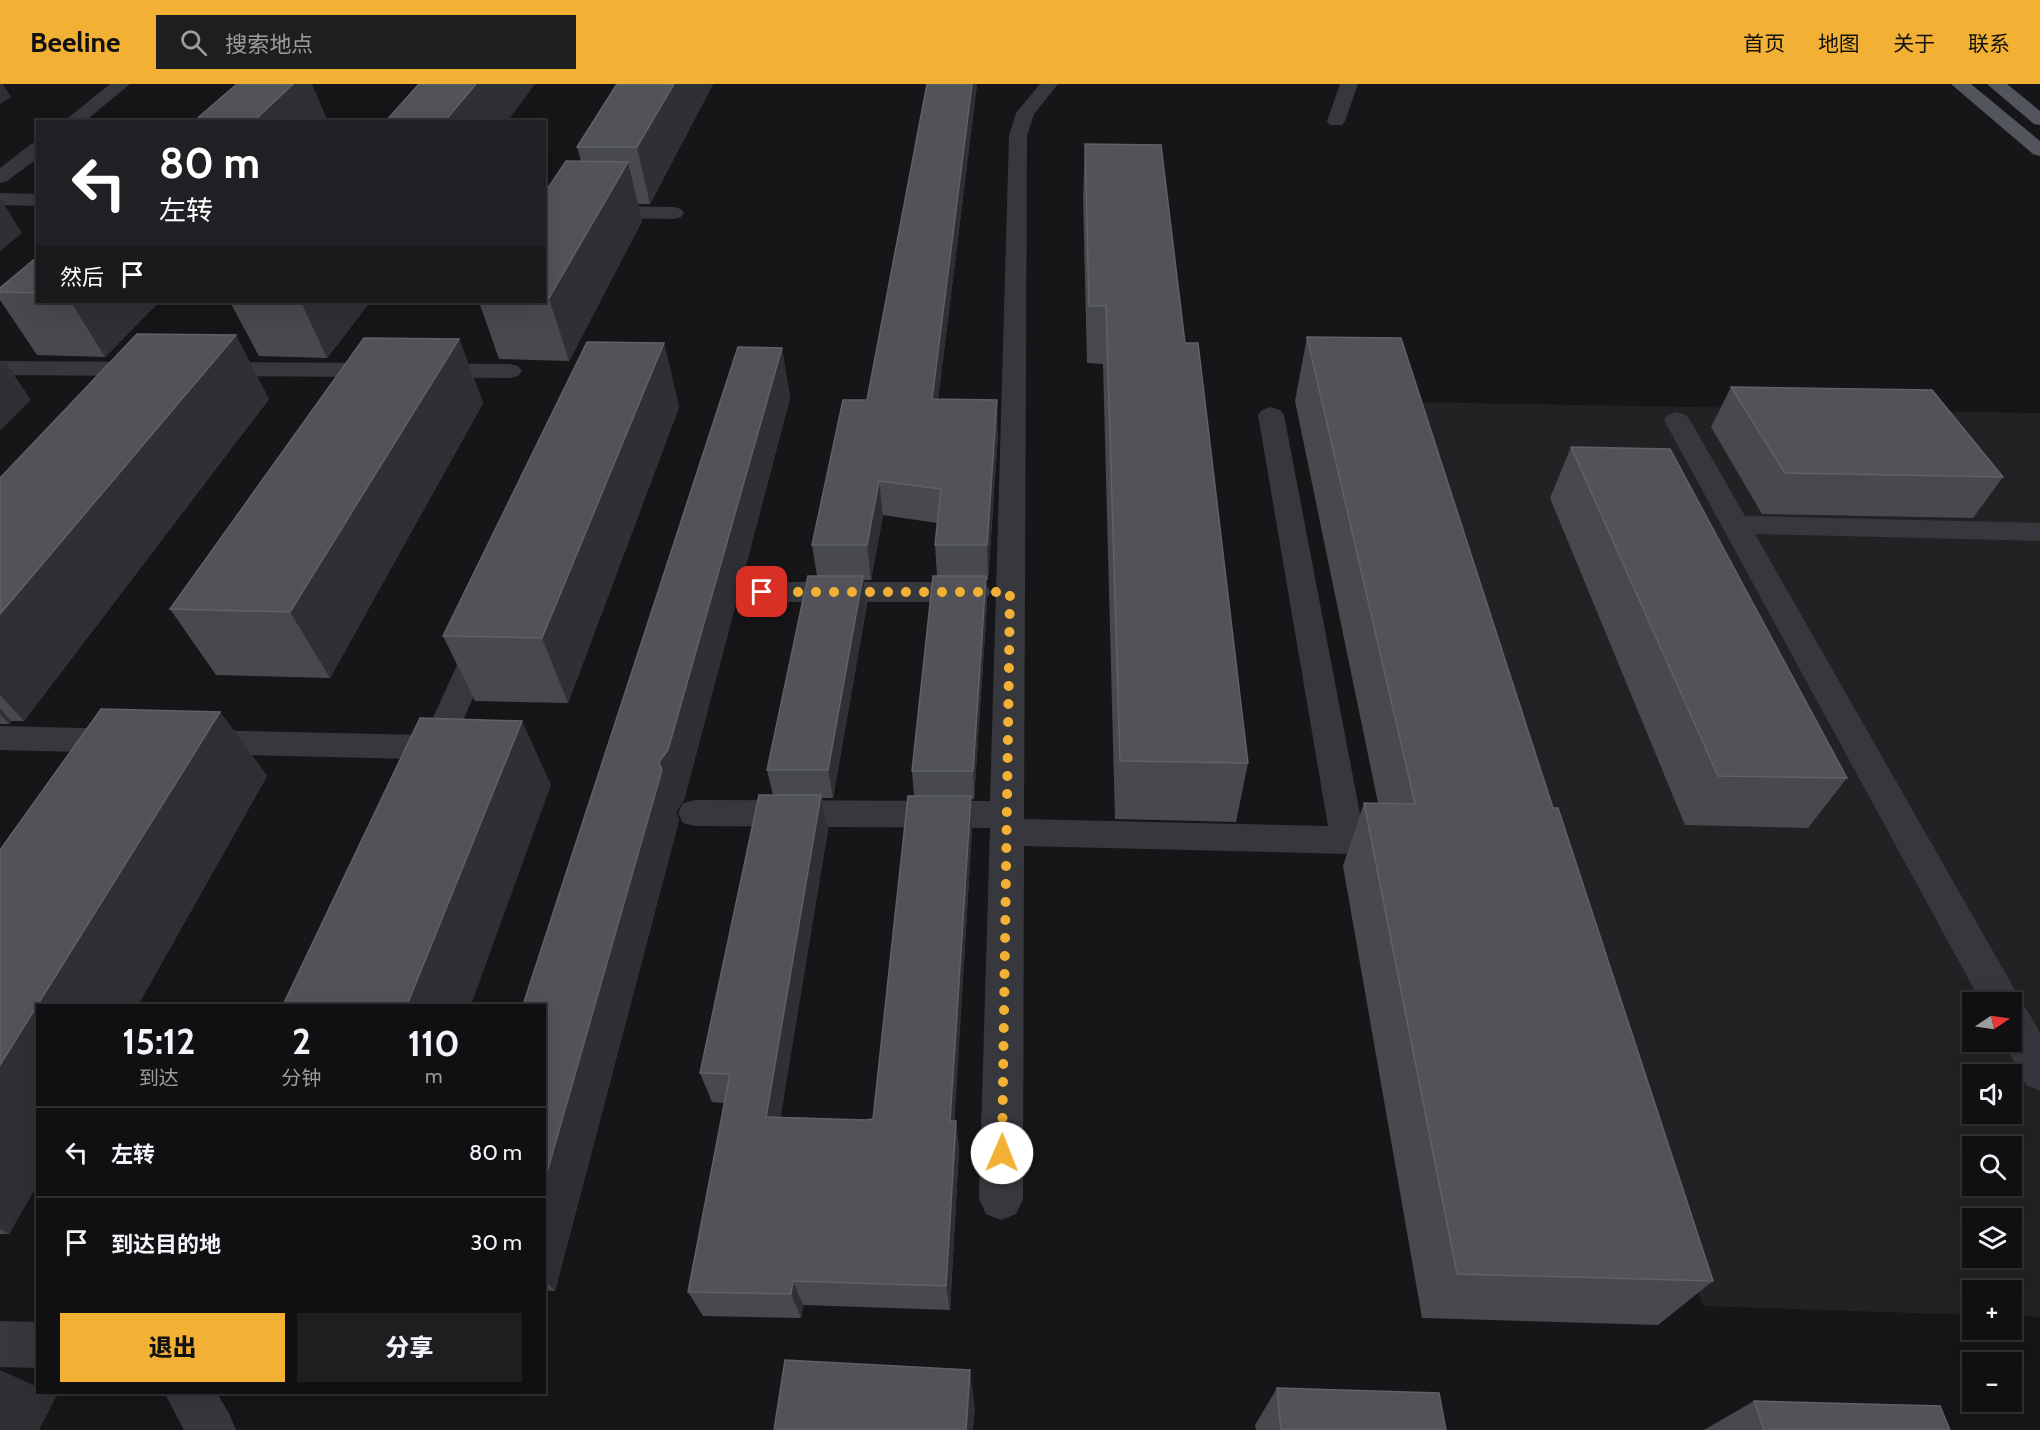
<!DOCTYPE html>
<html lang="zh">
<head>
<meta charset="utf-8">
<style>
	body { margin:0; font-family:Cabin,"Noto Sans SC",sans-serif; background:#1e1e20; color:#f1f3f6; height:100vh; display:flex; flex-direction:column; font-size:22px; white-space:nowrap }
	* { box-sizing:border-box; margin:0 }
	p { font-size:20px; color:#9c9d9f }
	.icon { flex:none; width:33px; height:33px; fill:none; stroke:currentColor; stroke-width:2; stroke-linecap:round; stroke-linejoin:round }
	.map { position:relative; flex:1; overflow:hidden }
	.drawer { position:absolute; left:36px; top:920px; width:510px; height:390px; display:flex; flex-direction:column; background:#101012; border-radius:0px; box-shadow:0 6px 24px #0002,0 0 0 2px #303032 }
	.drawer>* { flex:none }
	.top-card { position:absolute; left:36px; top:36px; width:510px; height:183px; border-radius:0px; box-shadow:0 6px 24px #0002,0 0 0 2px #303032; background:#202124; color:#fff; overflow:hidden }
	.needle { width:39px; rotate:77deg }
	.fabs { position:absolute; left:1962px; top:908px; display:grid; gap:12px }
	.fabs a { display:grid; place-items:center; width:60px; height:60px; border-radius:0px; background:#101012; box-shadow:0 6px 24px #0002,0 0 0 2px #303032; font-size:30px }
	.pin { position:absolute; display:grid; place-items:center; width:51px; height:51px; color:#fff; margin:-26px; border-radius:12px; box-shadow:0 3px 9px #0006 }
	.me { position:absolute; width:66px; margin:-33px; rotate:1deg; stroke-linejoin:round; filter:drop-shadow(0 0 4px #0008) }
	.turn { display:flex; align-items:center; gap:21px; height:126px; padding:0 24px; font-size:27px }
	.turn .icon { width:78px; height:78px; stroke-width:2.5 }
	.turn b { display:block; font-size:42px; line-height:51px }
	.then { display:flex; align-items:center; height:57px; padding:0 24px; background:#0003; gap:12px; font-size:22px }
	.eta { display:flex; justify-content:space-evenly; align-items:center; height:102px; text-align:center }
	.eta b { font-size:36px; font-weight:800; line-height:42px }
	.primary-button { display:flex; gap:12px; margin-top:auto; padding:12px 24px }
	.primary-button a { flex:1; height:69px; border-radius:0px; background:#f2b134; color:#111; font-size:24px; font-weight:800; line-height:69px; text-align:center }
	.primary-button a+a { background:#1e1e20; color:#f1f3f6 }
	ul { padding:0; list-style:none }
	li { display:flex; align-items:center; gap:18px; height:90px; padding:0 24px; border-top:2px solid #303032 }
	li div { flex:1 }
	li b { display:block; font-size:22px }
	li em { font-style:normal }
	header { display:flex; align-items:center; gap:36px; box-sizing:border-box; height:84px; padding:0 30px; background:#f2b134; color:#111 }
	header strong { font-size:28px }
	nav { display:flex; gap:33px; margin-inline-start:auto; font-size:21px }
	.search { width:420px; height:54px; background:#1e1e20; display:flex; align-items:center; gap:15px; box-sizing:border-box; padding:0 21px; border-radius:0px; color:#9c9d9f; font-size:22px }
	.map>svg:first-child { display:block }
</style>
</head>
<body>
<header>
<strong>Beeline</strong>
<div class="search"><svg class="icon" aria-label="search" viewBox="0 0 24 24"><circle cx="10" cy="10" r="6"/><path d="M15 15l6 6"/></svg>搜索地点</div>
<nav><a>首页</a><a>地图</a><a>关于</a><a>联系</a></nav>
</header>
<div class="map">
<svg width="2040" height="1346" viewBox="0 0 2040 1346">
	<rect width="100%" height="100%" fill="#161618"/>
	<path fill="#222225" fill-rule="evenodd" d="M1414,318l626,11v904l-28,-1v-26h-40v25l-269,-9zM1972,918h40v39h-40zM1972,990h40v39h-40zM1972,1062h40v39h-40zM1972,1134h40v39h-40z"/>
	<g fill="none" stroke-linecap="round" stroke-linejoin="round">
		<path fill="#37383d" fill-rule="evenodd" d="M110,0h20l-46,38h-21z
			M1040,0h18l-24,30 -7,22 -3,683 304,7 -70,-411 4,-5 9,-3 9,3 4,5 81,425 -5,10 -12,4 -324,-8 -1,353 -7,15 -15,6 -15,-6 -7,-15 11,-371 -295,-2 -12,-3 -5,-10 5,-10 12,-3 295,1 19,-665 7,-23z
			M1340,0h18l-13,37 -3,4h-12l-3,-4z
			M38,58v16l-31,23 -7,2v-15l31,-24z
			M0,109l38,1v12l-38,-1z
			M544,121l130,2 7,2 3,4 -3,4 -7,2 -130,-2z
			M0,277l149,1 8,2 4,5 -4,5 -8,2 -149,-1z
			M209,278l301,2 8,2 4,5 -4,5 -8,2 -301,-2 -8,-2 -4,-5 4,-5z
			M1677,328l9,3 4,5 55,96 295,7v18l-285,-7 260,456 5,12 -1,3 7,3 14,25v58l-14,-6 -23,-44h9v-39h-31l-317,-582 4,-5z
			M762,498h214l10,3 5,7 -5,7 -10,3h-214l-10,-3 -5,-7 5,-7z
			M484,545l11,3 4,7 -57,129 -12,3 -12,-3 -4,-9 -214,-5 -12,-3 -4,-9 4,-9 12,-3 225,5 44,-96 4,-7z
			M0,642l124,3 12,3 4,9 -4,9 -12,3 -124,-3z
			M0,1237l38,1v46l-38,-1z
			M164,1308h52l13,21 7,17h-52z"/>
		<path fill="#53555c" fill-rule="evenodd" d="M1951,0h20l69,57v15l-7,-2z
			M1987,0h20l33,27v14l-6,-1z"/>
	</g>
	<path fill="#47494d" fill-rule="evenodd" d="M617,0h96l-63,120h-12l4,17 -73,140 -70,-2 -20,-57h65v-108l37,-33 -4,-14z
		M927,0h50l-39,315 60,35 -10,146h-2l1,24 -13,195h-3l1,31 -18,291h2l3,28 -9,161 -147,-5 -2,13 -98,-2 -15,-24 37,-189 -13,-1 -12,-29 73,-278 -6,-25 50,-194 -5,-31 55,-145zM883,431l54,8 -2,22 2,31 -25,195 2,25 -41,323 -7,1 -86,-3 48,-288 -6,-31h11l34,-194 -3,-24h7z
		M1085,60l100,199 63,420 -12,59 -121,-3 -12,-455 -16,-1 -4,-166z
		M38,172v46h121l-54,55 -68,-2 -37,-55v-12z
		M230,218h140l-43,56 -68,-2z
		M1307,253l246,471 160,473 -55,44 -236,-7 -79,-452 21,-63h14l-83,-402z
		M459,255l24,64 -153,275 -114,-3 -46,-66z
		M664,259l15,64 -111,296 -93,-2 -32,-65z
		M782,264l8,50 -106,402 -8,12 3,8 -124,471 -11,-1v-285z
		M1731,303l272,90 -30,41 -211,-4 -51,-87z
		M269,315l-245,322h-13l-2,3h-9v-246z
		M1571,363l276,331 -39,50 -123,-3 -135,-327z
		M220,628l47,64 -258,458h-9v-384z
		M1277,1304l169,42h-190l-1,-5z
		M1754,1317l196,29h-246z"/>
	<path fill="#2f3033" d="M0,0h3l8,13 -11,7z
		M293,0h19l16,38h-75z
		M476,0h59l-28,38h-63z
		M674,0h39l-63,120 -13,-57z
		M972,0h5l-43,349 -2,-34z
		M628,78l14,59 -73,140 -20,-63z
		M0,114l22,35 -22,18z
		M71,218h88l-54,55z
		M301,218h69l-43,56z
		M236,251l33,64 -245,322 -24,-26v-81z
		M459,255l24,64 -153,275 -40,-66z
		M664,259l15,64 -111,296 -26,-65z
		M782,264l8,50 -106,402 -8,12 3,8 -124,471 -11,-12v-96l115,-421z
		M4,276l27,40 -31,31v-68z
		M997,316l1,34 -10,146 -1,-35z
		M879,397l4,34 -12,65 -4,-35z
		M863,492l4,28 -34,194 -5,-28z
		M986,492l1,28 -13,195 -1,-28z
		M0,624l11,13 -2,3 -9,-10z
		M220,628l47,64 -129,229h-100z
		M522,637l29,64 -80,220h-64z
		M821,711l7,34 -52,317 -10,-29z
		M971,712l1,34 -19,319 -3,-28z
		M38,921v179l-29,50 -9,-5v-164z
		M956,1037l3,28 -9,161 -4,-24z
		M793,1197l10,24 -2,13 -10,-24z
		M0,1286l38,17v5h11l8,3 -18,35h-39z
		M970,1286l5,39 -2,21h-7z"/>
	<path fill="#525359" stroke="#5f6168" stroke-width="1.5" d="M237,0h56l-40,38h-60z
		M419,0h57l-32,38h-59z
		M617,0h57l-37,63h-60z
		M927,0h45l-40,315 65,1 -10,145h-52l6,-56 -62,-8 -12,64h-55l31,-145h24z
		M1085,60l76,1 24,198h13l50,420 -128,-2 -14,-455h-17z
		M566,77l62,1 -79,136h-5v-104z
		M38,172v37l-38,-1v-4z
		M137,250l99,1 -236,279v-136z
		M1307,253l94,1 152,470h5l155,473 -256,-7 -93,-471 51,1z
		M364,254l95,1 -169,273 -120,-3z
		M587,258l77,1 -122,295 -99,-2z
		M738,263l44,1 -114,402 -9,12 3,8 -118,413v-178h-21z
		M1731,303l201,3 71,87 -218,-4z
		M1571,363l99,2 177,329 -129,-2z
		M808,492h55l-35,194h-61z
		M933,492h53l-13,195h-61z
		M101,625l119,3 -220,353v-215z
		M420,634l102,3 -115,284h-124z
		M759,711h62l-55,322 100,3 7,-1 35,-323h63l-21,325h6l-10,165 -153,-5 -2,13 -103,-2 42,-218 -30,-1z
		M785,1276l185,10 -4,60h-192z
		M1277,1304l162,5 7,37h-165z
		M1754,1317l186,5 10,24h-186z"/>
	<g fill="none" stroke-linecap="round" stroke-linejoin="round">
		<path stroke="#f2b134" stroke-width="10" stroke-dasharray="0 18" d="M762,508h248l-8,561"/>
	</g>
</svg>
<div class="fabs">
<a><svg class="needle" viewBox="-14 -14 28 28"><path d="M0-13l5 13h-10z" fill="#e53935"/><path d="M0 13l5-13h-10z" fill="#9c9d9f"/></svg></a>
<a><svg class="icon" aria-label="sound" viewBox="0 0 24 24"><path d="M4 9h4l5-4v14l-5-4H4zM17 9q2 3 0 6"/></svg></a>
<a><svg class="icon" aria-label="search" viewBox="0 0 24 24"><circle cx="10" cy="10" r="6"/><path d="M15 15l6 6"/></svg></a>
<a><svg class="icon" aria-label="layers" viewBox="0 0 24 24"><path d="M12 4l9 5-9 5-9-5zM3 14l9 5 9-5"/></svg></a>
<a>+</a>
<a>−</a>
</div>
<div class="pin" style="left:762px;top:508px;background:#d93025"><svg class="icon" aria-label="arrive" viewBox="0 0 24 24"><path d="M6 21V4h12l-3 4 3 4H6"/></svg></div>
<svg class="me" style="left:1002px;top:1069px" viewBox="-20 -20 40 40"><circle r="19" fill="#fff"/><path d="M0-13L10 11 0 6-10 11z" fill="#f2b134"/></svg>
<div class="top-card">
<div class="turn"><svg class="icon" aria-label="left" viewBox="0 0 24 24"><path d="M17 20v-9H6M10 6l-5 5 5 5"/></svg><div><b>80 m</b>左转</div></div>
<div class="then">然后<svg class="icon" aria-label="arrive" viewBox="0 0 24 24"><path d="M6 21V4h12l-3 4 3 4H6"/></svg></div>
</div>
<section class="drawer">
<div class="eta">
<div><b>15:12</b><p>到达</p></div>
<div><b>2</b><p>分钟</p></div>
<div><b>110</b><p>m</p></div>
</div>
<ul>
<li><svg class="icon" aria-label="left" viewBox="0 0 24 24"><path d="M17 20v-9H6M10 6l-5 5 5 5"/></svg><div><b>左转</b></div><em>80 m</em></li>
<li><svg class="icon" aria-label="arrive" viewBox="0 0 24 24"><path d="M6 21V4h12l-3 4 3 4H6"/></svg><div><b>到达目的地</b></div><em>30 m</em></li>
</ul>
<div class="primary-button"><a>退出</a><a>分享</a></div>
</section>
</div>
</body>
</html>
